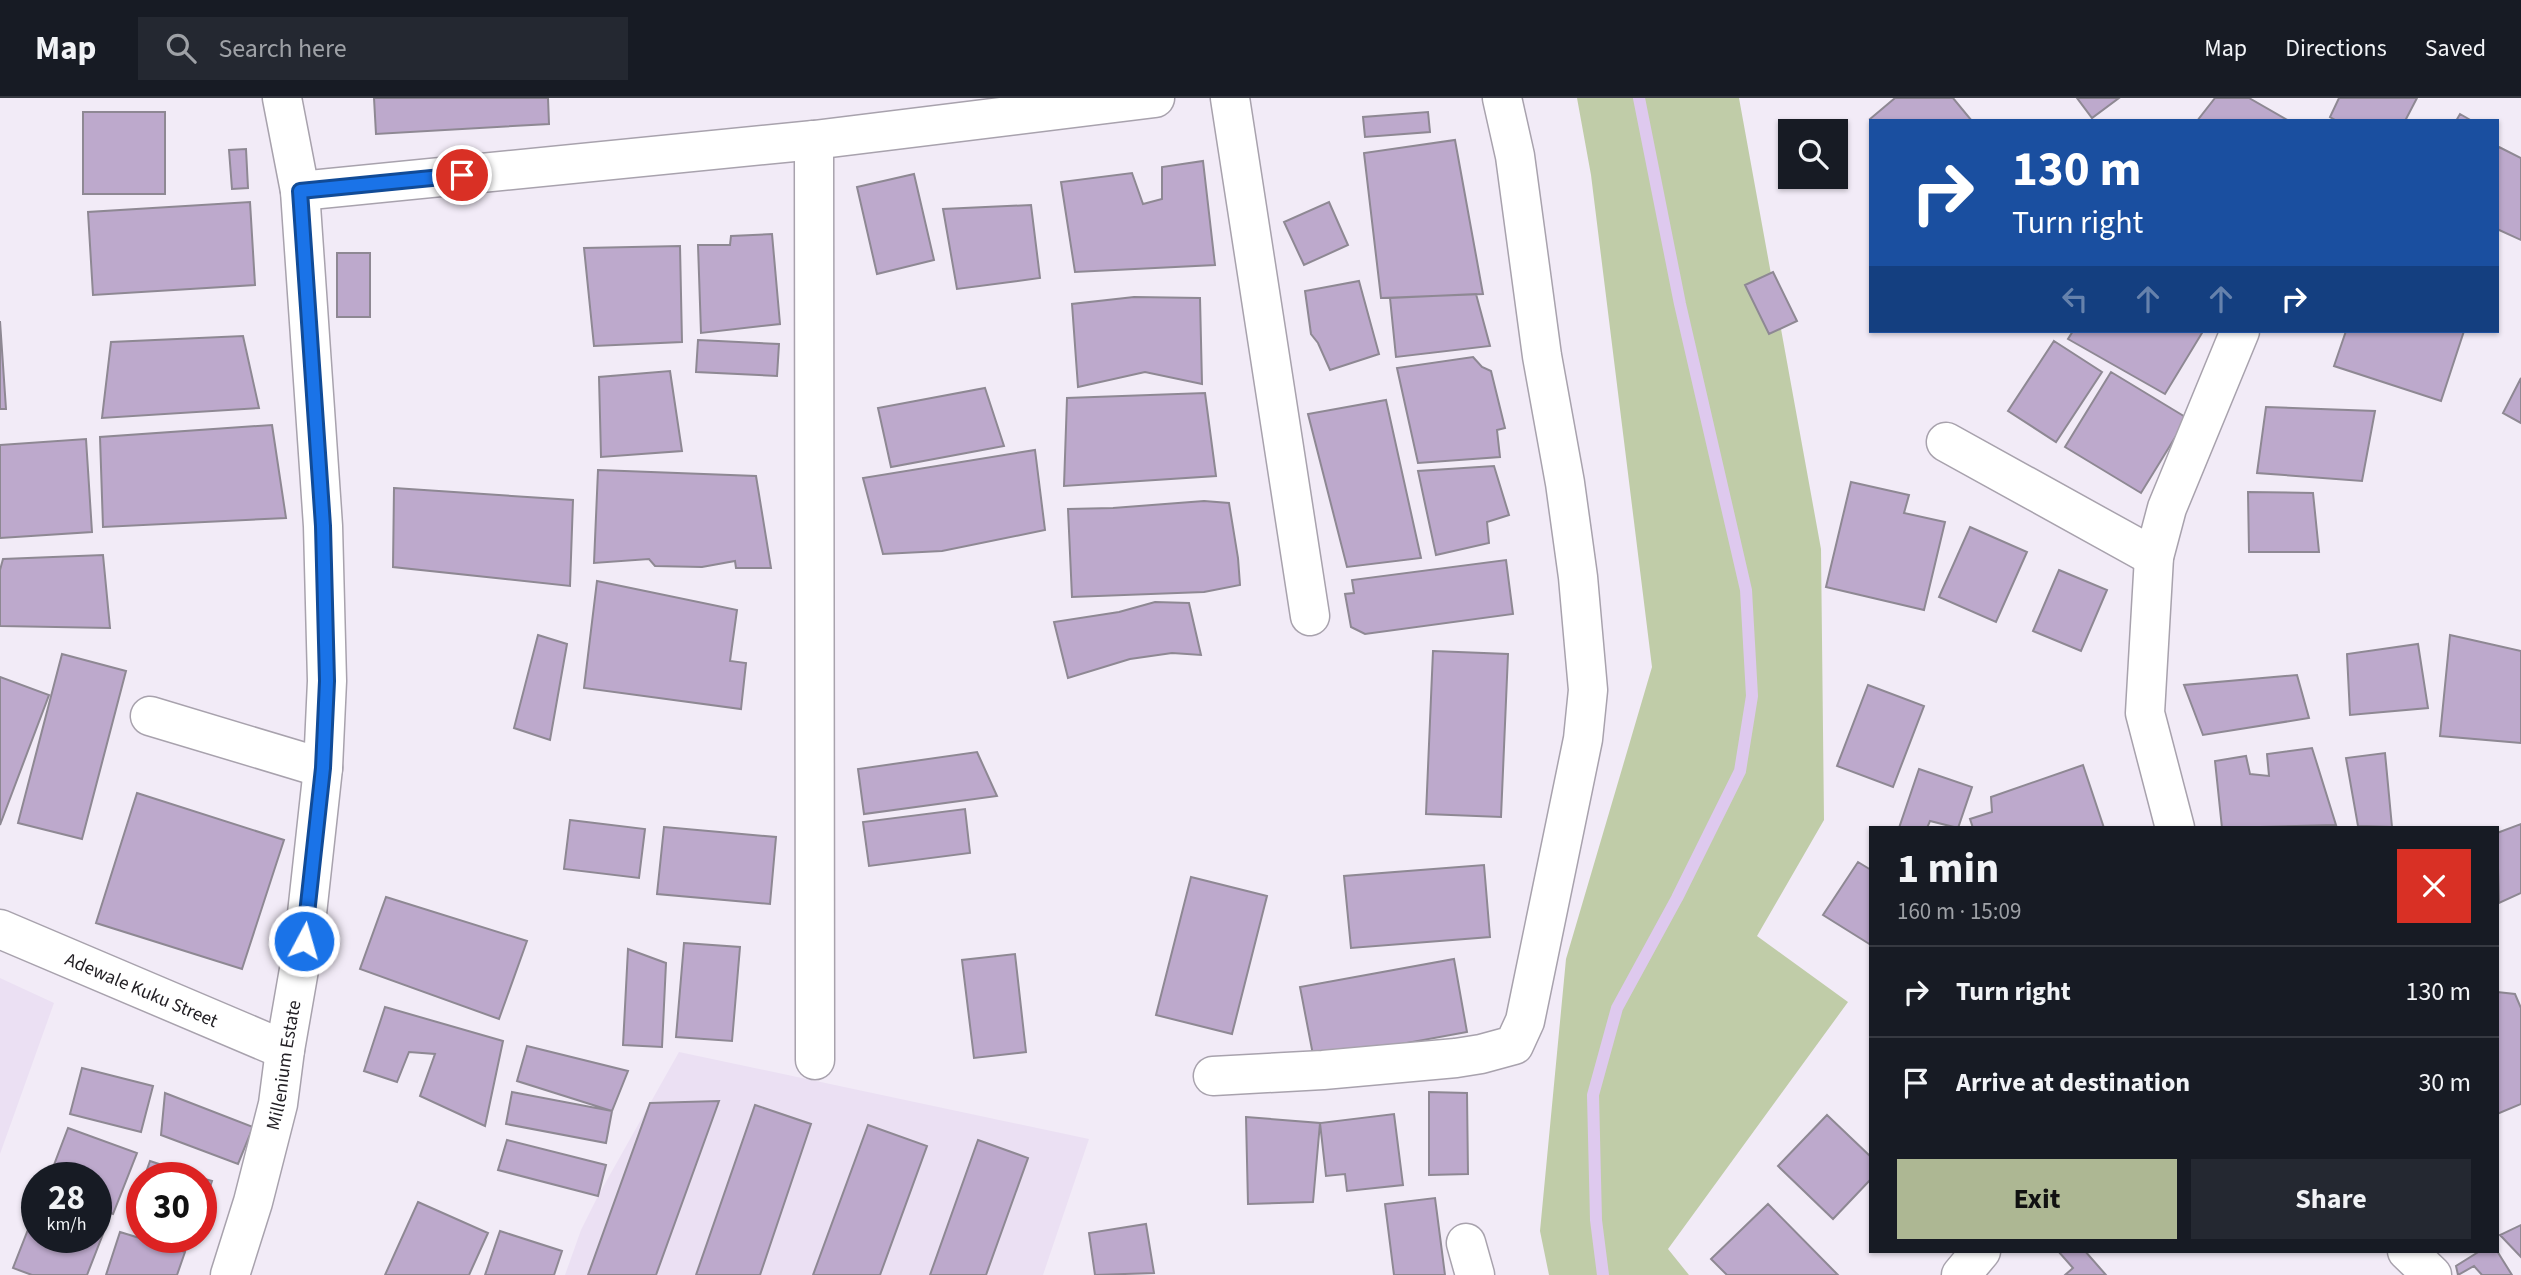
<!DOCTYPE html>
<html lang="en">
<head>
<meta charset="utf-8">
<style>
	body { margin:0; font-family:"Source Sans 3",sans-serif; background:#242831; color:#f1f3f6; height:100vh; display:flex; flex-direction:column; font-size:26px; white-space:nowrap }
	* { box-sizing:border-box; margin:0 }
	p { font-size:23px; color:#9ea1a6 }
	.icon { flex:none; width:38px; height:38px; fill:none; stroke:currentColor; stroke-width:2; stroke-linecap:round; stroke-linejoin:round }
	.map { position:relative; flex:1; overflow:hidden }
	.sheet { position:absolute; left:1869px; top:728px; width:630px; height:427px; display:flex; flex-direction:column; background:#171b24; border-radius:0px; box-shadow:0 2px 5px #0004 }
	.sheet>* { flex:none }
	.hud { position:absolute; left:1869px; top:21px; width:630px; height:214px; border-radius:0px; box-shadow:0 2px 5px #0004; background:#1a4fa0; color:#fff; overflow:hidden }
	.buttons { position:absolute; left:1778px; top:21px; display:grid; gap:14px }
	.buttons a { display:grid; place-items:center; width:70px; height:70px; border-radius:0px; background:#171b24; box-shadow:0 2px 5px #0004; font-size:35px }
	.speed { position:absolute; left:21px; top:1064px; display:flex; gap:14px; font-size:35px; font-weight:700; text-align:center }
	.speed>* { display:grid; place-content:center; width:91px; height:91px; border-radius:50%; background:#171b24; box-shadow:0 2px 5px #0004; line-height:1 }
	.speed small { font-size:18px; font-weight:400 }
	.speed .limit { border:10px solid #d22; background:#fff; color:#111 }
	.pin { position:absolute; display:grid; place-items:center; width:60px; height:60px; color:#fff; margin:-30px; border:4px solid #fff; border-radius:50%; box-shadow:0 2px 7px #0007 }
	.me { position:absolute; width:77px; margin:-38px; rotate:6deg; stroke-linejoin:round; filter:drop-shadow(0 0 5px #0008) }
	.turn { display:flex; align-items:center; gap:24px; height:147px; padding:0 28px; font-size:32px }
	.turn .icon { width:91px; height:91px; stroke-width:2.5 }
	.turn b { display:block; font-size:49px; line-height:60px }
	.lanes { display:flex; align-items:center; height:66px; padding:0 28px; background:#0003; justify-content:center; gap:35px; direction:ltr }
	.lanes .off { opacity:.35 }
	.round { display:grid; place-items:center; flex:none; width:74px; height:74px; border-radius:0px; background:#242831 }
	.headline { display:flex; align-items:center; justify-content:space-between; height:119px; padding:0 28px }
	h1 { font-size:42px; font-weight:700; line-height:52px }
	.action { display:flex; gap:14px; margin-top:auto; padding:14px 28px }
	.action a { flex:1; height:80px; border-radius:0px; background:#adb793; color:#111; font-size:28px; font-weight:700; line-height:80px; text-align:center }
	.action a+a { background:#242831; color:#f1f3f6 }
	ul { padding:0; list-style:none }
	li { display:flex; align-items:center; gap:21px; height:91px; padding:0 28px; border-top:2px solid #363941 }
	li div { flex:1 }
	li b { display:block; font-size:26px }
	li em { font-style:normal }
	header { display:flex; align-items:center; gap:42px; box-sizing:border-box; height:98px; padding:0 35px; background:#171b24; border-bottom:2px solid #363941 }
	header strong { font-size:33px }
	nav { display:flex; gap:38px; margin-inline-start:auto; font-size:24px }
	.search { width:490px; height:63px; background:#242831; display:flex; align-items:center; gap:18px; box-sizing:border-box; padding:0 24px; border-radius:0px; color:#9ea1a6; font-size:26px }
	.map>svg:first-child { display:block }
</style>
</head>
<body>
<header>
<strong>Map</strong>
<div class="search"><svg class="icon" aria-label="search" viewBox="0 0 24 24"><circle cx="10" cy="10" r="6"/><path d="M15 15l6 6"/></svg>Search here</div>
<nav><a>Map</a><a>Directions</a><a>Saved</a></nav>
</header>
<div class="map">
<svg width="2521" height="1177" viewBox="0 0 2521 1177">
	<rect width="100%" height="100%" fill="#f2ebf7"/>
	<path fill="#ebe0f3" d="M0,880l54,25 -54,151z
		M679,954l410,87 -46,136h-478l16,-45 17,-34z"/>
	<path fill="#c0cca8" d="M1577,0h162l82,451 3,271 -67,116 91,66 -180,247 21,26h-140l-9,-44 26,-272 86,-292 -61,-492z"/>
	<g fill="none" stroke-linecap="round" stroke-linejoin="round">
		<path stroke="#dec9ee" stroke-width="12" d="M1603,1177l-7,-55 -3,-125 24,-87 60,-110 63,-127 12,-75 -6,-106 -66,-286 -41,-206"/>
	</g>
	<path fill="#bda9cc" stroke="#8e8893" stroke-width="2" d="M374,0h174l1,26 -173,10z
		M1895,0h58l19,23h-100l-2,-2z
		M2077,0h42l-27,20z
		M2215,0h34l40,23h-92z
		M2339,0h78l-12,23h-68l-7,-4z
		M83,14h82v82h-82z
		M1428,14l2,20 -65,5 -2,-20z
		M2460,16l12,7h-16z
		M1455,42l28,154 -102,4 -17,-145z
		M2499,49l22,11v82l-24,-11v-78z
		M246,51l2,39 -16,1 -3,-39z
		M1203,63l12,104 -140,7 -14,-90 71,-9 11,31 19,-5v-32z
		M914,76l20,86 -57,14 -20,-87z
		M250,104l5,83 -162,10 -5,-83z
		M1329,104l19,43 -44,20 -20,-43z
		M1031,107l9,73 -83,11 -14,-80z
		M772,136l8,90 -79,9 -3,-88h32l1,-9z
		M680,148l2,96 -88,4 -10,-98z
		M337,155h33v64h-33z
		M1773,174l24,49 -28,13 -24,-49z
		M1359,183l20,73 -49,16 -12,-27 -7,-9 -6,-43z
		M1476,196l14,52 -94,11 -6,-59z
		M1134,199l66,1 2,86 -57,-12 -67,15 -6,-83z
		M0,223l6,88h-6z
		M2073,233h125l4,2 -37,61 -97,-55z
		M2346,233h118l-23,70 -107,-35z
		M243,238l16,72 -157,10 9,-76z
		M698,242l81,4 -2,32 -81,-4z
		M2054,243l48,31 -46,70 -48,-31z
		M1473,259l9,10 9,4 14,57 -8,2 3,27 -82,6 -21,-95z
		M670,273l12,80 -81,6 -2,-80z
		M2111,274l76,46 -46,75 -76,-46z
		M2521,280v45l-18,-10z
		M985,290l19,58 -113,21 -13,-59z
		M1205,295l11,83 -152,10 3,-88z
		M1386,302l35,158 -74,9 -39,-153z
		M2266,309l109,4 -13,70 -105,-8z
		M272,327l14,93 -183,9 -3,-90z
		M86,341l6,93 -92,6v-93z
		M1035,352l10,80 -103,21 -59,3 -20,-76z
		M1494,368l15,49 -22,7 2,21 -53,12 -18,-84z
		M598,372l158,6 15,92h-35l-1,-7 -33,6 -47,-1 -6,-7 -55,4z
		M1851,384l58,13 -5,18 41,9 -21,88 -98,-23z
		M394,390l179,12 -3,86 -177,-19z
		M2248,394l65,1 6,59h-70z
		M1204,403l25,2 9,55 2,27 -36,7 -132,5 -4,-88 45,-1z
		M1970,429l57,25 -31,70 -57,-25z
		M103,457l7,73 -110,-2v-56l3,-11z
		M1506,462l7,54 -148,20 -14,-7 -6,-33 9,-1 -2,-13z
		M2059,472l48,20 -26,61 -48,-20z
		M597,483l140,29 -7,51 16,2 -5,46 -157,-21z
		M1155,504l34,1 12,52 -29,-2 -42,6 -62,19 -14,-56 65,-10z
		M538,537l29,9 -17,96 -36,-12z
		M2450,537l71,16v92l-81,-7z
		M2418,546l10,64 -78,7 -3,-61z
		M1433,553l75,3 -7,163 -75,-3z
		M62,556l64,17 -44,168 -64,-16z
		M2297,577l12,43 -106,17 -19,-50z
		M0,579l49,18 -49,130z
		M1868,587l56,21 -31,81 -56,-21z
		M2312,650l24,77 -114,3 -7,-67 31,-5 4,18 19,2 -2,-22z
		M977,654l20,44 -133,18 -6,-45z
		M2385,655l7,74 -34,-1 -12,-68z
		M2083,667l21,63h-131l-3,-9 22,-7 -1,-15z
		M1919,671l53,18 -14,41 -28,-7 -3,7h-28z
		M137,695l147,47 -42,129 -146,-46z
		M965,711l5,44 -101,13 -6,-44z
		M570,722l75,9 -6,49 -75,-9z
		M2521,726v69l-22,10 -2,-70z
		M664,729l112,10 -6,67 -113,-10z
		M1858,764l13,8v75l-48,-30z
		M1484,767l6,72 -139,11 -7,-72z
		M1191,779l76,19 -35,138 -76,-19z
		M386,799l141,44 -28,78 -139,-50z
		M684,845l56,4 -8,94 -56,-4z
		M628,851l38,14 -4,84 -39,-2z
		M1015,856l11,98 -52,6 -12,-98z
		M1454,861l13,73 -153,28 -14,-73z
		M2497,894l18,2 6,14v96l-24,10z
		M385,909l118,34 -18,85 -65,-30 15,-42 -26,-2 -12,30 -33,-11z
		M527,948l101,25 -16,40 -95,-30z
		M82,970l71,18 -12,46 -71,-18z
		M512,994l100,19 -6,32 -100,-19z
		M1429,994l38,1 1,81 -39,1z
		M165,995l88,34 -15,37 -77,-29z
		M719,1003l-63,174h-68l62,-172z
		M755,1007l56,19 -51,151h-64z
		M1394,1016l9,71 -56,6 -2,-17 -19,2 -6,-53z
		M1827,1017l44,42v22l-38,40 -55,-53z
		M1246,1019l74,6 -7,79 -65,2z
		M868,1027l59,21 -47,129h-67z
		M68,1030l69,25 -24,61 -17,-6v-30h-47z
		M507,1042l99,25 -8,31 -100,-26z
		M978,1042l50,18 -42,117h-56z
		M150,1063l51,17h-57z
		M201,1080l11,3 -11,33z
		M142,1088v31l-10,-3z
		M1435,1100l10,77h-51l-9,-71z
		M418,1104l70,31 -19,42h-84z
		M1768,1106l70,71h-111l-16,-16z
		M36,1111l1,28h59v-5l7,2 -16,41h-55l-19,-7z
		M1146,1126l8,49 -59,2 -6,-42z
		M2521,1127v32l-21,-22z
		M500,1133l62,20 -8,24h-69z
		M120,1134l65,20 -8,23h-71z
		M2058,1153h27l21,24h-41l8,-7z
		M2480,1153h17l15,24h-30l-8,-9 -16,9 -2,-9z"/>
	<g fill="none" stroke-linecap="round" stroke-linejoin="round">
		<defs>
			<g id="minor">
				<path d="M1230,0l80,518"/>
				<path d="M814,42l1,920"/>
				<path d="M300,93l514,-51 341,-42"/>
				<path d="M1946,344l208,115"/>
				<path d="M150,618l173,52"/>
				<path d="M2175,730l-30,-115 9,-156 13,-49 73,-177"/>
				<path id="s1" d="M0,831l285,121"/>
				<path d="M1213,978l110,-6 133,-12 25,-4 33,-9 11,-24 58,-282 5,-49 -10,-113 -13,-94 -23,-127 -27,-200 -13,-58"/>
				<path d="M1466,1145l9,32"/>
				<path d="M2407,1153l25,24"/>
				<path id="s2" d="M230,1177l23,-73 25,-98 7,-54 19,-109 19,-173 4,-87 -4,-155 -23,-335 -18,-93"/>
				<path d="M1961,1177l20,-24"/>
			</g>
		</defs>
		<use href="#minor" stroke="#a8a2ad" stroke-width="41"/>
		<use href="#minor" stroke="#fff" stroke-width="38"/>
	</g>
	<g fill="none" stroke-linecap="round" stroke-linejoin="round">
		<defs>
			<path id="route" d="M304,843l19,-173 4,-87 -4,-155 -23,-335 162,-16"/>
		</defs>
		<use href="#route" stroke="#114b97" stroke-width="18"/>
		<use href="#route" stroke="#1a73e8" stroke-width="12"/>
	</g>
	<g text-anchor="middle" stroke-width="7" stroke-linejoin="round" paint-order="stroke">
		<g font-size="19" fill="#221f24" stroke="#fff">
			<text dy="7" stroke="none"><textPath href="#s1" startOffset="154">Adewale Kuku Street</textPath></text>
			<text dy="7" stroke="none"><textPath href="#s2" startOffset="217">Millenium Estate</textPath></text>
		</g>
	</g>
</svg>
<div class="buttons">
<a><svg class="icon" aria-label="search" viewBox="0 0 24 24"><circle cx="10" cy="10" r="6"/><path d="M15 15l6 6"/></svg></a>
</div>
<div class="speed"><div>28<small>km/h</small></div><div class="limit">30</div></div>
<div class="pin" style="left:462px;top:77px;background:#d93025"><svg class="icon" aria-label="arrive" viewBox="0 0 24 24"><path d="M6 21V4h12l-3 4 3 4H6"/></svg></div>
<svg class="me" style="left:304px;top:843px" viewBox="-20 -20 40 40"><circle r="17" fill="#1a73e8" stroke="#fff" stroke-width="3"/><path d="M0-11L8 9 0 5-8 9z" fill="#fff"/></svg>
<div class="hud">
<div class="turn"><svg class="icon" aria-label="right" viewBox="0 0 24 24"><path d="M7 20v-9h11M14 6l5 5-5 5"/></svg><div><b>130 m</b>Turn right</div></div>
<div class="lanes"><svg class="icon off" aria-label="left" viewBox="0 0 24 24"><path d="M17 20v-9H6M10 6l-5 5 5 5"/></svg><svg class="icon off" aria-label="ahead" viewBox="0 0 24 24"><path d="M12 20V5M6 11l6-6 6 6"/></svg><svg class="icon off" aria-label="ahead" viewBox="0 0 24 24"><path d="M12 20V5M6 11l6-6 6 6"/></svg><svg class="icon" aria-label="right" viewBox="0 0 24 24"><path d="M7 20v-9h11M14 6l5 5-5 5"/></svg></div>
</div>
<section class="sheet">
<div class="headline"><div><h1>1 min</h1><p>160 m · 15:09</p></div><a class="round" style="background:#d93025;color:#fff"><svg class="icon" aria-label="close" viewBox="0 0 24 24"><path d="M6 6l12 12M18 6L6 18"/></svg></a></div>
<ul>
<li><svg class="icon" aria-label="right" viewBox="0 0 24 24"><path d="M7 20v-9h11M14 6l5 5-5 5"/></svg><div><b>Turn right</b></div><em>130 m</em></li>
<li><svg class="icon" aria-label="arrive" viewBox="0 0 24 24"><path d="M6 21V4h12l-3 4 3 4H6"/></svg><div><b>Arrive at destination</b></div><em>30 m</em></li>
</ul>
<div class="action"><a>Exit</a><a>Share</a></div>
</section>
</div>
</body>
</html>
